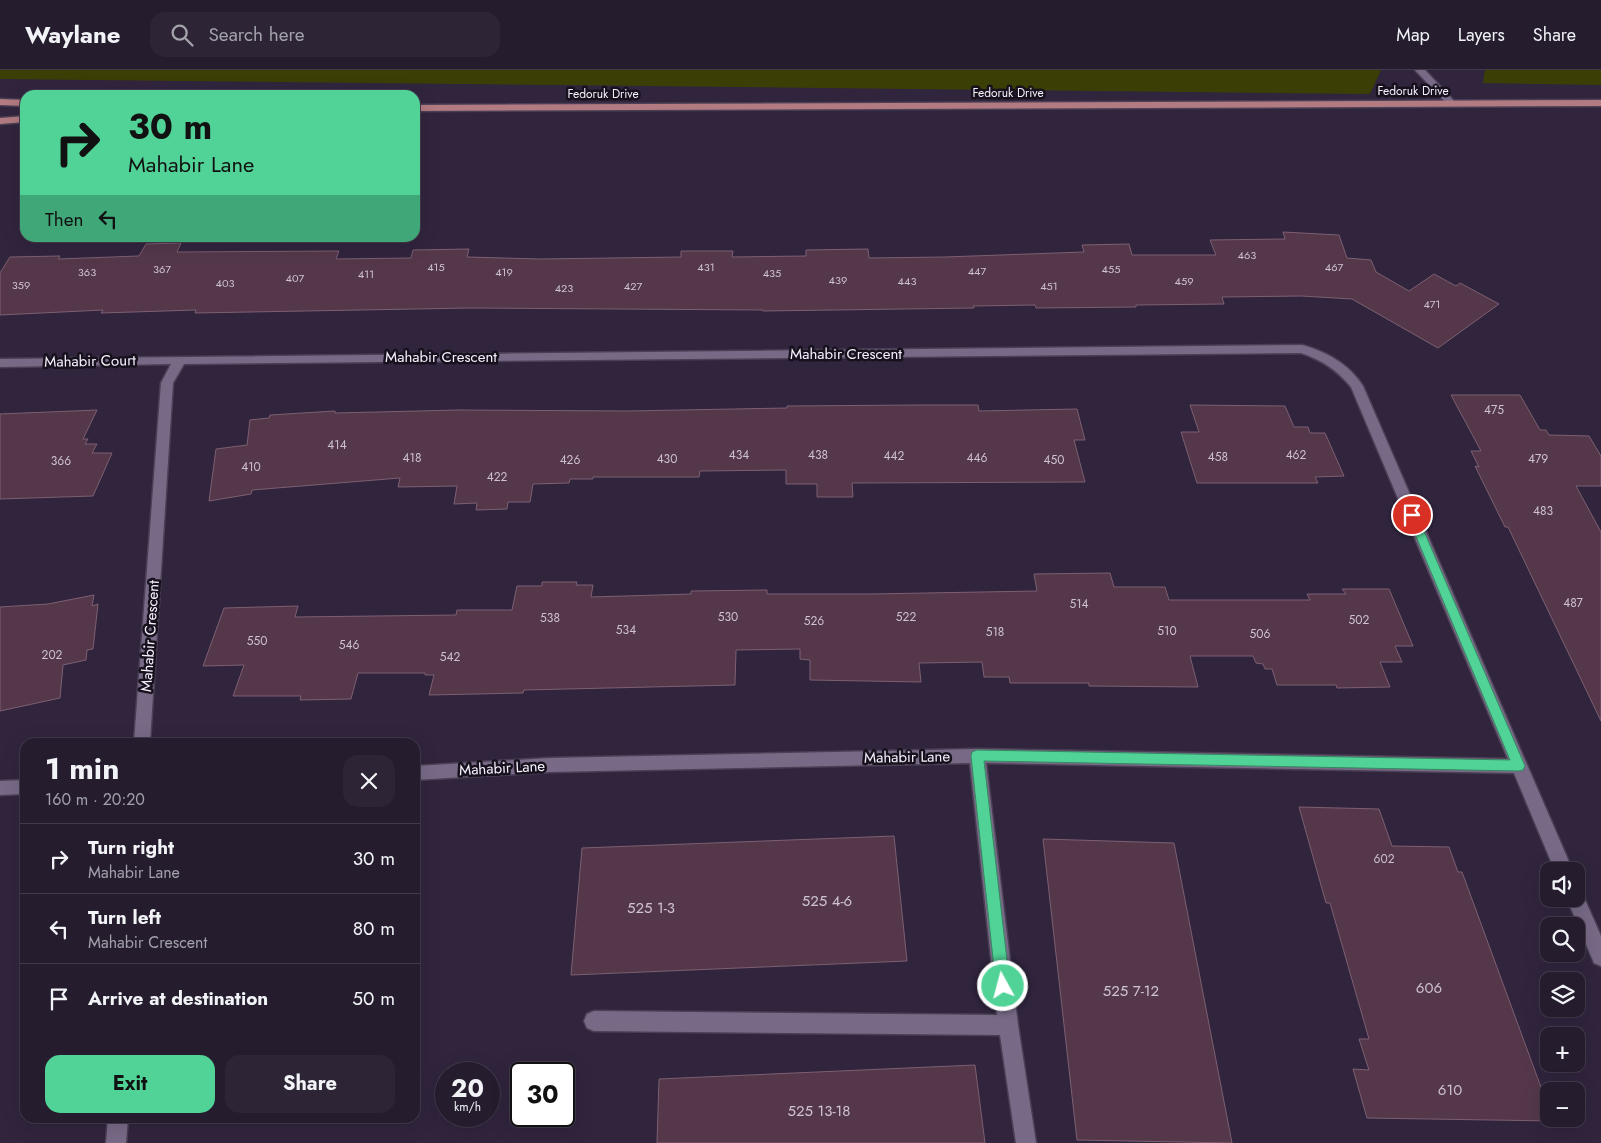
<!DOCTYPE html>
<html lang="en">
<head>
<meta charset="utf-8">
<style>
	body { margin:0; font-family:Jost,sans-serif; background:#2d2536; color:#f1f3f6; height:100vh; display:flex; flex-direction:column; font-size:19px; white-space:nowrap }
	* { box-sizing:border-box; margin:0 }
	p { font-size:16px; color:#a3a1aa }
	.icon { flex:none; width:28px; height:28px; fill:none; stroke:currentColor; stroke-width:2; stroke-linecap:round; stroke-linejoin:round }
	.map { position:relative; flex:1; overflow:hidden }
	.panel { position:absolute; left:20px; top:668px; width:400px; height:385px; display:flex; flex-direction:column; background:#251c2e; border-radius:15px; box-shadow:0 5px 20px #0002,0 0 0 1px #423a4a }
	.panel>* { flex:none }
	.hud { position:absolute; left:20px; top:20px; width:400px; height:152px; border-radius:15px; box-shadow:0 5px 20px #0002,0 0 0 1px #423a4a; background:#51d397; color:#111; overflow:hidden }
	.tools { position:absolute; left:1540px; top:792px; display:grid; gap:10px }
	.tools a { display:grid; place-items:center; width:45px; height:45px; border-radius:10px; background:#251c2e; box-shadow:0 5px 20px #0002,0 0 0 1px #423a4a; font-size:25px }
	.speed { position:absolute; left:435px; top:992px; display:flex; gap:10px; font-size:25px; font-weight:700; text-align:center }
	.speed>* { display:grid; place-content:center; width:65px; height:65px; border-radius:50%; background:#251c2e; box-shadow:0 5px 20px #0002,0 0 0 1px #423a4a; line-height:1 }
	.speed small { font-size:12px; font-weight:400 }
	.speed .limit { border:2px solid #111; border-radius:8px; background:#fff; color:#111 }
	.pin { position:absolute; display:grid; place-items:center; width:42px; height:42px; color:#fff; margin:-21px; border:2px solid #fff; border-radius:50%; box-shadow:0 1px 5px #0007 }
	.me { position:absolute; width:55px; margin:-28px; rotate:353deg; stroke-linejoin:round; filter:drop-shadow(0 0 4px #0008) }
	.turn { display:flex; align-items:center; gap:18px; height:105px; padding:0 25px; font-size:22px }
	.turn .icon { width:65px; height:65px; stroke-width:2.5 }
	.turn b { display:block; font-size:35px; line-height:42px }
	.then { display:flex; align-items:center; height:48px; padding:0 25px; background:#0003; gap:10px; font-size:19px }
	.round { display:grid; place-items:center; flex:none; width:52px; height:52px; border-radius:15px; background:#2d2536 }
	.summary { display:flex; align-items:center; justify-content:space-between; height:85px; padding:0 25px }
	h1 { font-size:30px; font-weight:700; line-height:38px }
	.action { display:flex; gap:10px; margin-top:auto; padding:10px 25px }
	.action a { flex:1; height:58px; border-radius:15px; background:#51d397; color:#111; font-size:20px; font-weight:700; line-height:58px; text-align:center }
	.action a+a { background:#2d2536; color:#f1f3f6 }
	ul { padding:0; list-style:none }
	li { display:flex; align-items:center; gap:15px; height:70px; padding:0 25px; border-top:1px solid #423a4a }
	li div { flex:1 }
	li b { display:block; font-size:19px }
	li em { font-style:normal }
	header { display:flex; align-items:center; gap:30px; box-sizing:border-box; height:70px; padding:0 25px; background:#251c2e; border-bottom:1px solid #423a4a }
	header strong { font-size:24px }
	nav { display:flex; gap:28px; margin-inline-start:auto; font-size:18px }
	.search { width:350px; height:45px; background:#2d2536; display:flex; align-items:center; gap:12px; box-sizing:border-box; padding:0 18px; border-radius:15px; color:#a3a1aa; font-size:19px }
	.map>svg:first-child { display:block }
</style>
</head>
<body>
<header>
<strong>Waylane</strong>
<div class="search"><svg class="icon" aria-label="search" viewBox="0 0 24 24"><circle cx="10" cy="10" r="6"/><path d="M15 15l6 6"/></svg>Search here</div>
<nav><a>Map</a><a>Layers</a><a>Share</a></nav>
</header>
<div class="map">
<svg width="1601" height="1073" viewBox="0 0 1601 1073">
	<rect width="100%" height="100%" fill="#31253e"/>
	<path fill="#3c3f05" d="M0,0h1381l-11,24 -1370,-15z
		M1485,0h116v15l-118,-2z"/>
	<path fill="#54384a" stroke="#7d5f72" d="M1283,162l56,3 8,23 24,2 5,12 33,19 25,-17 22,12 4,-3 39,21 -61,44 -86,-49 -51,-3 -79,1 2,7 -88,1v2l-100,1 -1,-3 -62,1 1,2 -211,3v-1l-293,-2 -275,5 1,-3 -95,3 2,-3 -103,5v-42l10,-16 50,-1 -2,3 81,-3 7,-12 35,-1 -4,9 162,-1 -3,8 75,-1 2,-8 56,-1 -2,8 73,2 141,-2v-6h52l-1,6 74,-1v-6l62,-1 1,9 76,-1 139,-5 -2,-7 47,-1 3,11h84l-6,-15 75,-1z
		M1451,325h69l20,35h6l3,5 40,1 12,20v30h-25l25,46v189l-93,-194h-3l-30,-61 4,1 -8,-16h10z
		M919,335h59l1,6 98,-2 8,31h-11l11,42 -233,1 1,14h-36v-13h-31v-14l-86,1 -1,6h-106v2h-23l-1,4 -36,1 -3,18h-22l-1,7 -31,1 1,-7 -23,1 3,-18 -59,1 2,-9 -148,12 -1,4 -42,7 7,-52 31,-4 3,-25 19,-2 1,-3 65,-4v2l124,-3 169,1 159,-3v-2z
		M1190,335l95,1 9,21h14l2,6h15l19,43 -29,1 3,6h-121l-16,-51h18z
		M97,340l-14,29h5l-3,5h12l-5,9h20l-19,43 -93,3v-85z
		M1110,503l4,14h51l4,13h141l-3,-6h39l-4,-5h47l24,57h-18l7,16h-22l10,25 -53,1 -1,-3h-59l-5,-16h-7l-2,-5 -7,-1 -3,-7h-63l8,31 -109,-1v-3h-79l-1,-6h-25l-2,-15 -63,1 2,19 -111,-2v-20l-10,-1v-10l-64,1 -1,35 -211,5 -1,3 -94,2 5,-20h-9v-2h-67l-7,26 -51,1 1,-4h-68l11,-31 -41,1 21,-58 74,-2 -3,11 161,-2 1,-5h55l5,-24h25v-4h35l-1,3h17l-2,12 100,-3v-3l76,-1v4h104l166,-3 -3,-17z
		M94,525l-2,11 6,-2 -5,45 -6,1 -1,10 -23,5 -3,33 -60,13v-104l48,-3z
		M1299,737l80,2 13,37 57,1 9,25h4l87,237v10l4,2 -186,-3 -14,-49 16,1 -10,-31h10l-39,-136h-4z
		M894,766l13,125 -336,14 11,-127z
		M1043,769l131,4 58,300 -155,-3z
		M975,995l10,78h-328l2,-64z"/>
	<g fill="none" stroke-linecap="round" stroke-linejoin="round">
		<defs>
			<path id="minor" d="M1415,0h10l29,31v4h-6z
				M1302,275c25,7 47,19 61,41l210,485h-18l-41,-98 -528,-10 32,262 18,118h-20l-16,-108 -406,-4 -7,-3 -3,-7 3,-7 7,-3 403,4 -27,-252 -420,9 -135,8v-14l135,-8 427,-9 531,10 -157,-372c-14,-17 -29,-27 -50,-34l-1117,11 -11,19 -23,359h-16l27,-359 10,-19 -171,3v-8z
				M25,710v14l-25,1v-14z
				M1576,821l6,2 19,43v30l-7,-3 -27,-64h9z
				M108,1048h20l-2,25h-20z"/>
			<path id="major" d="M0,29l25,1v6l-25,-1z
				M1601,30v6l-1186,5v-6z
				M25,46v6l-25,2v-6z"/>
		</defs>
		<use href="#minor" stroke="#4a3f54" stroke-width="3"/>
		<use href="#major" stroke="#4a3f54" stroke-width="3"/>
		<use href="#minor" fill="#786a87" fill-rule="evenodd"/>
		<use href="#major" fill="#b27a81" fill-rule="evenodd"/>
	</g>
	<path fill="#51d397" stroke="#358962" d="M1412,441l5,4 108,251 -2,4 -4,1 -535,-10 26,225 -2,5 -5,2 -5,-2 -2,-5 -25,-230 1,-4 5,-2 533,10 -103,-245z"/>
	<g text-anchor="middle" stroke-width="5" stroke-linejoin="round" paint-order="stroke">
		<g font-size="11" fill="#cec2d1">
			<text x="1247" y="189">463</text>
			<text x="436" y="201">415</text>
			<text x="706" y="201">431</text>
			<text x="1334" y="201">467</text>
			<text x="162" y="203">367</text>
			<text x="1111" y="203">455</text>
			<text x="977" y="205">447</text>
			<text x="87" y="206">363</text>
			<text x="504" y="206">419</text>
			<text x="772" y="207">435</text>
			<text x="366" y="208">411</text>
			<text x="295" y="212">407</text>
			<text x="838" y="214">439</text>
			<text x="907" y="215">443</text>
			<text x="1184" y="215">459</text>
			<text x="225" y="217">403</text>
			<text x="21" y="219">359</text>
			<text x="633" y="220">427</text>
			<text x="1049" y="220">451</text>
			<text x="564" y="222">423</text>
			<text x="1432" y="238">471</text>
		</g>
		<g font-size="12" fill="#f7f0fe" stroke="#16111c">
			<text x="1413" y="25">Fedoruk Drive</text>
			<text x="1008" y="27">Fedoruk Drive</text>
			<text x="603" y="28">Fedoruk Drive</text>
		</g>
		<g font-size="12" fill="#cec2d1">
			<text x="1494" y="344">475</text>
			<text x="337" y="379">414</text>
			<text x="739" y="389">434</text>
			<text x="818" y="389">438</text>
			<text x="1296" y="389">462</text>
			<text x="894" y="390">442</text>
			<text x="1218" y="391">458</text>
			<text x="412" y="392">418</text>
			<text x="977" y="392">446</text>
			<text x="667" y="393">430</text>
			<text x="1538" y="393">479</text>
			<text x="570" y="394">426</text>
			<text x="1054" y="394">450</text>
			<text x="61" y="395">366</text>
			<text x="251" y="401">410</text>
			<text x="497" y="411">422</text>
			<text x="1543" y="445">483</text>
			<text x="1573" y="537">487</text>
			<text x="1079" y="538">514</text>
			<text x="728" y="551">530</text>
			<text x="906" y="551">522</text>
			<text x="550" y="552">538</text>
			<text x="1359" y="554">502</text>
			<text x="814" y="555">526</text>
			<text x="626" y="564">534</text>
			<text x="1167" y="565">510</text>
			<text x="995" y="566">518</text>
			<text x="1260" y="568">506</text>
			<text x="257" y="575">550</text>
			<text x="349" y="579">546</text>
			<text x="52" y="589">202</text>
			<text x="450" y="591">542</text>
			<text x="1384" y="793">602</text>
		</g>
		<g font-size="15" fill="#f7f0fe" stroke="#16111c">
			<text x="846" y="289">Mahabir Crescent</text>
			<text x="441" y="292">Mahabir Crescent</text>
			<text transform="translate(90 291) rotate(-1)" y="5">Mahabir Court</text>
			<text transform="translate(150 566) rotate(-86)" y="5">Mahabir Crescent</text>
			<text transform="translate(907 687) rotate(-1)" y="5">Mahabir Lane</text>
			<text transform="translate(502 698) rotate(-3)" y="5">Mahabir Lane</text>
		</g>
		<g font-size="15" fill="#cec2d1">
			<text x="827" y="836">525 4-6</text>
			<text x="651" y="843">525 1-3</text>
			<text x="1429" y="923">606</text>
			<text x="1131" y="926">525 7-12</text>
			<text x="1450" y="1025">610</text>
			<text x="819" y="1046">525 13-18</text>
		</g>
	</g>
</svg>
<div class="tools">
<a><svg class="icon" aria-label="sound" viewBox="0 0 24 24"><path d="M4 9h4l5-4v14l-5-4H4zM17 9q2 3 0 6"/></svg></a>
<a><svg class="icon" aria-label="search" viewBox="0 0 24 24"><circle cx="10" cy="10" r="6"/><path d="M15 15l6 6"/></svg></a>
<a><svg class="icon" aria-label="layers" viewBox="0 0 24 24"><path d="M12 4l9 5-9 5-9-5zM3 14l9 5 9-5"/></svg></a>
<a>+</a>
<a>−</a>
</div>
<div class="speed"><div>20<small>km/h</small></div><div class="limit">30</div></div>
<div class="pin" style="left:1412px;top:445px;background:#d93025"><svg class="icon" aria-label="arrive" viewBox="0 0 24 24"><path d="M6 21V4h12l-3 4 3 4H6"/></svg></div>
<svg class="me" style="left:1003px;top:916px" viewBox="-20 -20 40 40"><circle r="17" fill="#51d397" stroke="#fff" stroke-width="3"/><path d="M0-11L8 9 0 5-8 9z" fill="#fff"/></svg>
<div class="hud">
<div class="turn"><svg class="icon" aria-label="right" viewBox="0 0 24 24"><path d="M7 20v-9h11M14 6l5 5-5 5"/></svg><div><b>30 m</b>Mahabir Lane</div></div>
<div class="then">Then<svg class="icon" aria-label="left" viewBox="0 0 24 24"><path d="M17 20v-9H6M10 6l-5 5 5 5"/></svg></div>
</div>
<section class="panel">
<div class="summary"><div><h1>1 min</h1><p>160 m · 20:20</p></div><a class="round"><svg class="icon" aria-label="close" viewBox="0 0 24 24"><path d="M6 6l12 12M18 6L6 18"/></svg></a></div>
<ul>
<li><svg class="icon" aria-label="right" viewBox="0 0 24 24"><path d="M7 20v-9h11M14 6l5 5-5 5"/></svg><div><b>Turn right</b><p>Mahabir Lane</p></div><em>30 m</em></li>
<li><svg class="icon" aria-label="left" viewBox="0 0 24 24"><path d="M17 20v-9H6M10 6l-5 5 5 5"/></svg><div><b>Turn left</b><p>Mahabir Crescent</p></div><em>80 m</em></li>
<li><svg class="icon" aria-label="arrive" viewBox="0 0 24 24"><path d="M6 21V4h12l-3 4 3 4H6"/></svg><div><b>Arrive at destination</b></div><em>50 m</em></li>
</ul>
<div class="action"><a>Exit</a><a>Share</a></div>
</section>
</div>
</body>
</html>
